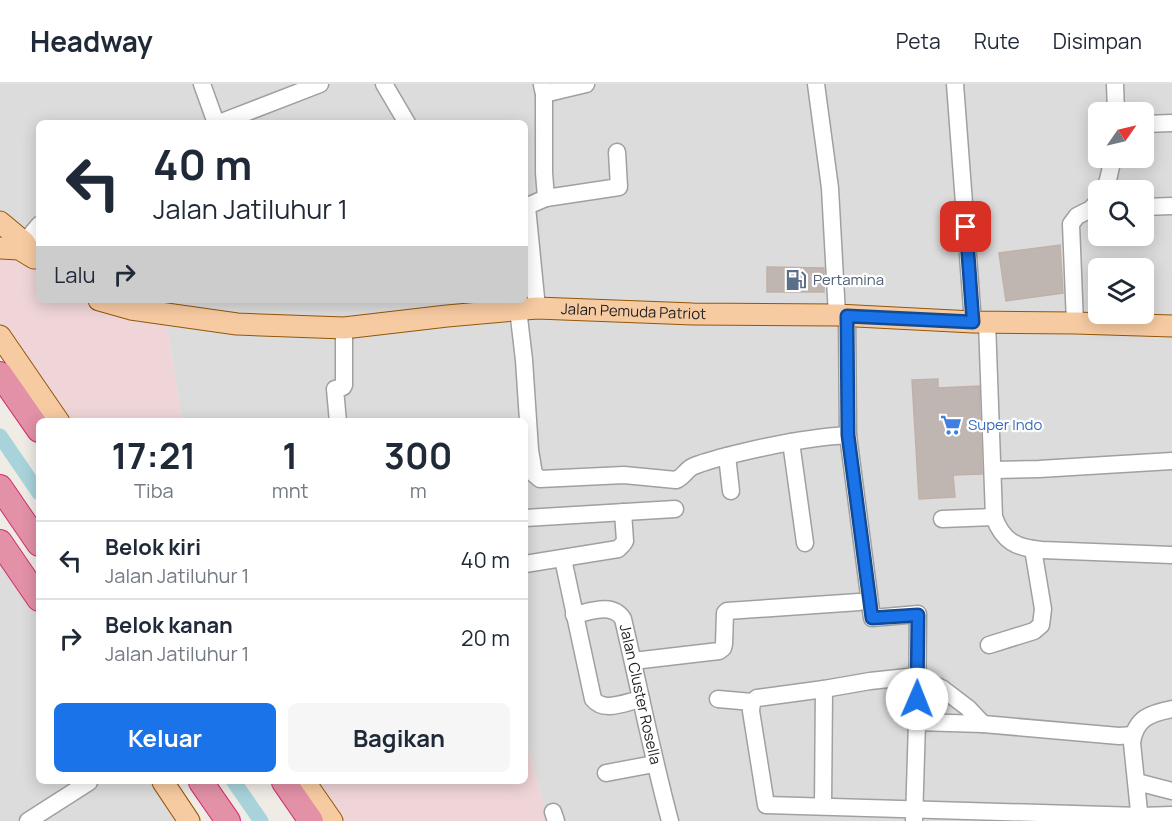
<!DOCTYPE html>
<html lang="id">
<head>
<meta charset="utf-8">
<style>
	body { margin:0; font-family:Manrope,sans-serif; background:#f6f6f7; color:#1f2937; height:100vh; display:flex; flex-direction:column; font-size:22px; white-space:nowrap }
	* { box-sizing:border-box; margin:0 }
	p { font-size:20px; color:#747a83 }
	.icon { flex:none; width:33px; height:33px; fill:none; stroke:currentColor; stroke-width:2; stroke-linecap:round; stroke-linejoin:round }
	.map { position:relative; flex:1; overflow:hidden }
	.details { position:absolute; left:36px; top:334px; width:492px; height:366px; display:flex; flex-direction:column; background:#fff; border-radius:9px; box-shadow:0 3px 15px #0003 }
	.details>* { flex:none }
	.banner { position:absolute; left:36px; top:36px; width:492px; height:183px; border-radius:9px; box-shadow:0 3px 15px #0003; background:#fff; color:#1f2937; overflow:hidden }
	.needle { width:39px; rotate:56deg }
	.tools { position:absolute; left:1088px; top:18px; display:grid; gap:12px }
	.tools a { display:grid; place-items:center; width:66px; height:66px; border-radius:9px; background:#fff; box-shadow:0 3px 15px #0003; font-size:30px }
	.pin { position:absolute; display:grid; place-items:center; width:51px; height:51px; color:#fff; margin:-26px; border-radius:12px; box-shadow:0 3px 9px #0006 }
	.me { position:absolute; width:66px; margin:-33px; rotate:1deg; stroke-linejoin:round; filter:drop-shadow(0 0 4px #0008) }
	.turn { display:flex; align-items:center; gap:21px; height:126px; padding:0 18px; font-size:27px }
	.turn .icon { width:78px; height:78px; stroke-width:2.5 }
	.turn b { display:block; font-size:42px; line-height:51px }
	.then { display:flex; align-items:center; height:57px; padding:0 18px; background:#0003; gap:12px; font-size:22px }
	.eta { display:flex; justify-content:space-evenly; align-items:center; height:102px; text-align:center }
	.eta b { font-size:36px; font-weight:700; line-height:42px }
	.primary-button { display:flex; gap:12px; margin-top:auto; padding:12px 18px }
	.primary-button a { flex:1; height:69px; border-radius:9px; background:#1a73e8; color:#fff; font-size:24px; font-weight:700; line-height:69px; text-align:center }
	.primary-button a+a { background:#f6f6f7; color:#1f2937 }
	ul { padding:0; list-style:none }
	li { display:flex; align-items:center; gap:18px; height:78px; padding:0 18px; border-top:2px solid #e0e1e3 }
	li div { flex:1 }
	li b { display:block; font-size:22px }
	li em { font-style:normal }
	header { display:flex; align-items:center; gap:36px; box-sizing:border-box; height:84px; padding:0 30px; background:#fff; border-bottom:2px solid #e0e1e3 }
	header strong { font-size:28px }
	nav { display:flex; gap:33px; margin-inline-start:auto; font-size:21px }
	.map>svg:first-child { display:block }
</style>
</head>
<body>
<header>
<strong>Headway</strong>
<nav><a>Peta</a><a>Rute</a><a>Disimpan</a></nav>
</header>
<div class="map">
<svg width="1172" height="737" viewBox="0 0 1172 737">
	<rect width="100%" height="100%" fill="#efebe5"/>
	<path fill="#dddcdc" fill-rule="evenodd" d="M0,0h1172v737h-624l-23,-86v-313l-343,-1 -19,-121h362v-177h-486v102l-15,17 -24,-20zM1098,28h45v46h-45zM1098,106h45v46h-45zM1098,184h45v46h-45z
		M0,475l39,45v178h123l27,39h-189z"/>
	<path fill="#efd5d7" d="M0,138l24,19 15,-16v75h124l19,121h-123l-59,-85z
		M525,651l23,86h-216l-27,-39h220z"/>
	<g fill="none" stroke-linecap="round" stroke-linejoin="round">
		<path stroke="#a8d3da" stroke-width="15" d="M0,352l39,57
			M234,698l27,39"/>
	</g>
	<path fill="#bfb6b2" stroke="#c0b1a8" stroke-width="1.5" d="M1060,161l3,48 -57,8 -7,-48z
		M767,183l57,1v24h-57z
		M938,295v9l41,-2 3,88 -29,1 2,22 -36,2 -7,-119z"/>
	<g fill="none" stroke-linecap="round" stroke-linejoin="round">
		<defs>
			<g id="minor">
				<path d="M202,0l14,39"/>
				<path d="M384,0l23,39"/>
				<path d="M816,0l14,104 7,127"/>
				<path d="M955,0l18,238"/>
				<path d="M1115,0l1,28"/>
				<path d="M542,1l2,9 42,-10"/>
				<path d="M544,10v79l2,25 73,-11 -2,-35"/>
				<path d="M219,39l101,-39"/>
				<path d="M1143,40l29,-1"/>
				<path d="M1104,106l4,-10 5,-22"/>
				<path d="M1143,123l29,-1"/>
				<path d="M19,165l20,-24"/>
				<path d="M537,224l-10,-101 5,-3 14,-6"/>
				<path d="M518,225l6,51 6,90 4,24 6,5 84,-4 52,5c8,-3 10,-11 18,-14 15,-6 32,-10 49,-14 34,-8 69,-15 105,-17"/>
				<path d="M847,232l1,119 24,183 46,-4 -1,108 -3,99"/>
				<path d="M987,238l7,195c9,25 23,31 48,33l130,5"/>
				<path d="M1075,239l-4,-99 6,-8 14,-7 7,-8"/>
				<path d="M338,338l-3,-33 8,-2 1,-2v-57"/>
				<path d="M791,358l14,101"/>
				<path d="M727,372l4,35"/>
				<path d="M993,386l46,-1 133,-8"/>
				<path d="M525,434l150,-9"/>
				<path d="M942,435l52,-2"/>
				<path d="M563,475l30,140c11,14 33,3 48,0"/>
				<path d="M525,480l93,-15 5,-5 2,-3 -2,-29"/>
				<path id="s1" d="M574,531c16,-3 38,-13 49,4 16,68 29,135 47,202"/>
				<path d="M989,561l45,-14 7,-6 2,-16 -10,-60"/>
				<path d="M633,577l86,-10 4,-3 1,-4 1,-31 2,-2 132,-9"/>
				<path d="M824,605l46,-8 47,-5 26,13 25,19 15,16"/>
				<path d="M718,615l34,3 5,-4 67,-9 -1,117"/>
				<path d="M752,618l-1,9 15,94 374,11 32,-1"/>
				<path d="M917,638l66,2 136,12 14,-1"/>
				<path d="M606,689l48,-9"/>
				<path d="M1137,698l35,9"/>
				<path d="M553,728l3,9"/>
				<path d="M28,737l61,-39"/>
				<path d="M1140,737l-8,-78c3,-25 19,-30 40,-34"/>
			</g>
			<g id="major">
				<path d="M0,138l24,20 7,13"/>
				<path d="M0,164l19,1 15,9"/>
				<path id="s2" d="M99,216l32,9 106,15 107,4 103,-12 90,-8 156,6 144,1 136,7 102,1 97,3"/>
				<path d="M0,252l59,86"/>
				<path d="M163,698l26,39"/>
				<path d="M305,698l27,39"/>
			</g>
			<path id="highway" d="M0,290l39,56
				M0,403l39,57
				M0,458l39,57
				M201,698l27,39
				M284,698l27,39"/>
		</defs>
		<use href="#minor" stroke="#a0a0a0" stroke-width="19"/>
		<use href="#major" stroke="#925708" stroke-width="23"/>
		<use href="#highway" stroke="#d22d74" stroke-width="26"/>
		<use href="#minor" stroke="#fff" stroke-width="16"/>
		<use href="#major" stroke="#f7cba2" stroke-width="21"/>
		<use href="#highway" stroke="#e291a7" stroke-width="24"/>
	</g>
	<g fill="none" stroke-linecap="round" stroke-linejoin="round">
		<defs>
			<path id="route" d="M917,615l1,-84 -46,3 -24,-183 -1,-119 126,6 -7,-95"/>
		</defs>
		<use href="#route" stroke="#114b97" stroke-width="15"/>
		<use href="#route" stroke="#1a73e8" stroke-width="10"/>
	</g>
	<defs>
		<symbol id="fuel-bare" viewBox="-9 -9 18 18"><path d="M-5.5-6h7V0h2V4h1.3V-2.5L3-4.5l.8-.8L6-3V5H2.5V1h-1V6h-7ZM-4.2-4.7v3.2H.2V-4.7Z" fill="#5c6f8a" stroke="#fff" stroke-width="2.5" paint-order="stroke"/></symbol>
		<symbol id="supermarket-bare" viewBox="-9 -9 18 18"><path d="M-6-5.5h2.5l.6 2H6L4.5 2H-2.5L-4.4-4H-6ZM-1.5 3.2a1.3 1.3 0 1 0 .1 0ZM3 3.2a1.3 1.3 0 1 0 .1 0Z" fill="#3f7fe0" stroke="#fff" stroke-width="2.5" paint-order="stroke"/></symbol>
	</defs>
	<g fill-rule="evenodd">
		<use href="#fuel-bare" x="781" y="181" width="30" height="30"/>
		<use href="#supermarket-bare" x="936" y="326" width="30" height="30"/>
	</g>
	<g text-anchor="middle" stroke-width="4.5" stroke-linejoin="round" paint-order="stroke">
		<g font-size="15" fill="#4e5e75" stroke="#fff" text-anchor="start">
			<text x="813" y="201">Pertamina</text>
		</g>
		<g font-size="15" fill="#1f1f1f" stroke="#fff">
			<text dy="5" stroke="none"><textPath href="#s2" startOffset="538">Jalan Pemuda Patriot</textPath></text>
			<text dy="5" stroke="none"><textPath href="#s1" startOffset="130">Jalan Cluster Rosella</textPath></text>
		</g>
		<g font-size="15" fill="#366cbe" stroke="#fff" text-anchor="start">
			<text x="968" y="346">Super Indo</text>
		</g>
	</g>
</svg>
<div class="tools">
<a><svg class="needle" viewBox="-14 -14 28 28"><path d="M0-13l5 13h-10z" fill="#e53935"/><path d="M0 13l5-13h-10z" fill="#747a83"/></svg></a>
<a><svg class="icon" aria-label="search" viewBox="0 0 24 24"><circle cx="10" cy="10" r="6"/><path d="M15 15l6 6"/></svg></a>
<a><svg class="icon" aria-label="layers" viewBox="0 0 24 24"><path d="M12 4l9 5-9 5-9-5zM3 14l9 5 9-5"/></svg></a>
</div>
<div class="pin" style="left:966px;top:143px;background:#d93025"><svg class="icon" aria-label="arrive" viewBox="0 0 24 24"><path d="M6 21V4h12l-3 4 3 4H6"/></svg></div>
<svg class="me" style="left:917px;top:615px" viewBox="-20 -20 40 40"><circle r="19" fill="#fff"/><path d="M0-13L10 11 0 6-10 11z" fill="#1a73e8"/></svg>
<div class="banner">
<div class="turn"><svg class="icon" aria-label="left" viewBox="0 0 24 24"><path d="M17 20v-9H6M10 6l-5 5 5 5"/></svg><div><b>40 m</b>Jalan Jatiluhur 1</div></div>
<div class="then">Lalu<svg class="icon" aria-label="right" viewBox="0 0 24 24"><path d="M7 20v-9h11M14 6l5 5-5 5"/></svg></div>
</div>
<section class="details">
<div class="eta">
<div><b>17:21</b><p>Tiba</p></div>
<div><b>1</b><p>mnt</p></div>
<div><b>300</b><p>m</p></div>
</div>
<ul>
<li><svg class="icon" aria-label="left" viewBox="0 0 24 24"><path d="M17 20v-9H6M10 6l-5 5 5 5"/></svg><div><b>Belok kiri</b><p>Jalan Jatiluhur 1</p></div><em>40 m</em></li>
<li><svg class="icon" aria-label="right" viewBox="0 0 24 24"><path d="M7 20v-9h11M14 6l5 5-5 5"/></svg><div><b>Belok kanan</b><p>Jalan Jatiluhur 1</p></div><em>20 m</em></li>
</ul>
<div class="primary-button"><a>Keluar</a><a>Bagikan</a></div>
</section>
</div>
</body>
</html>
